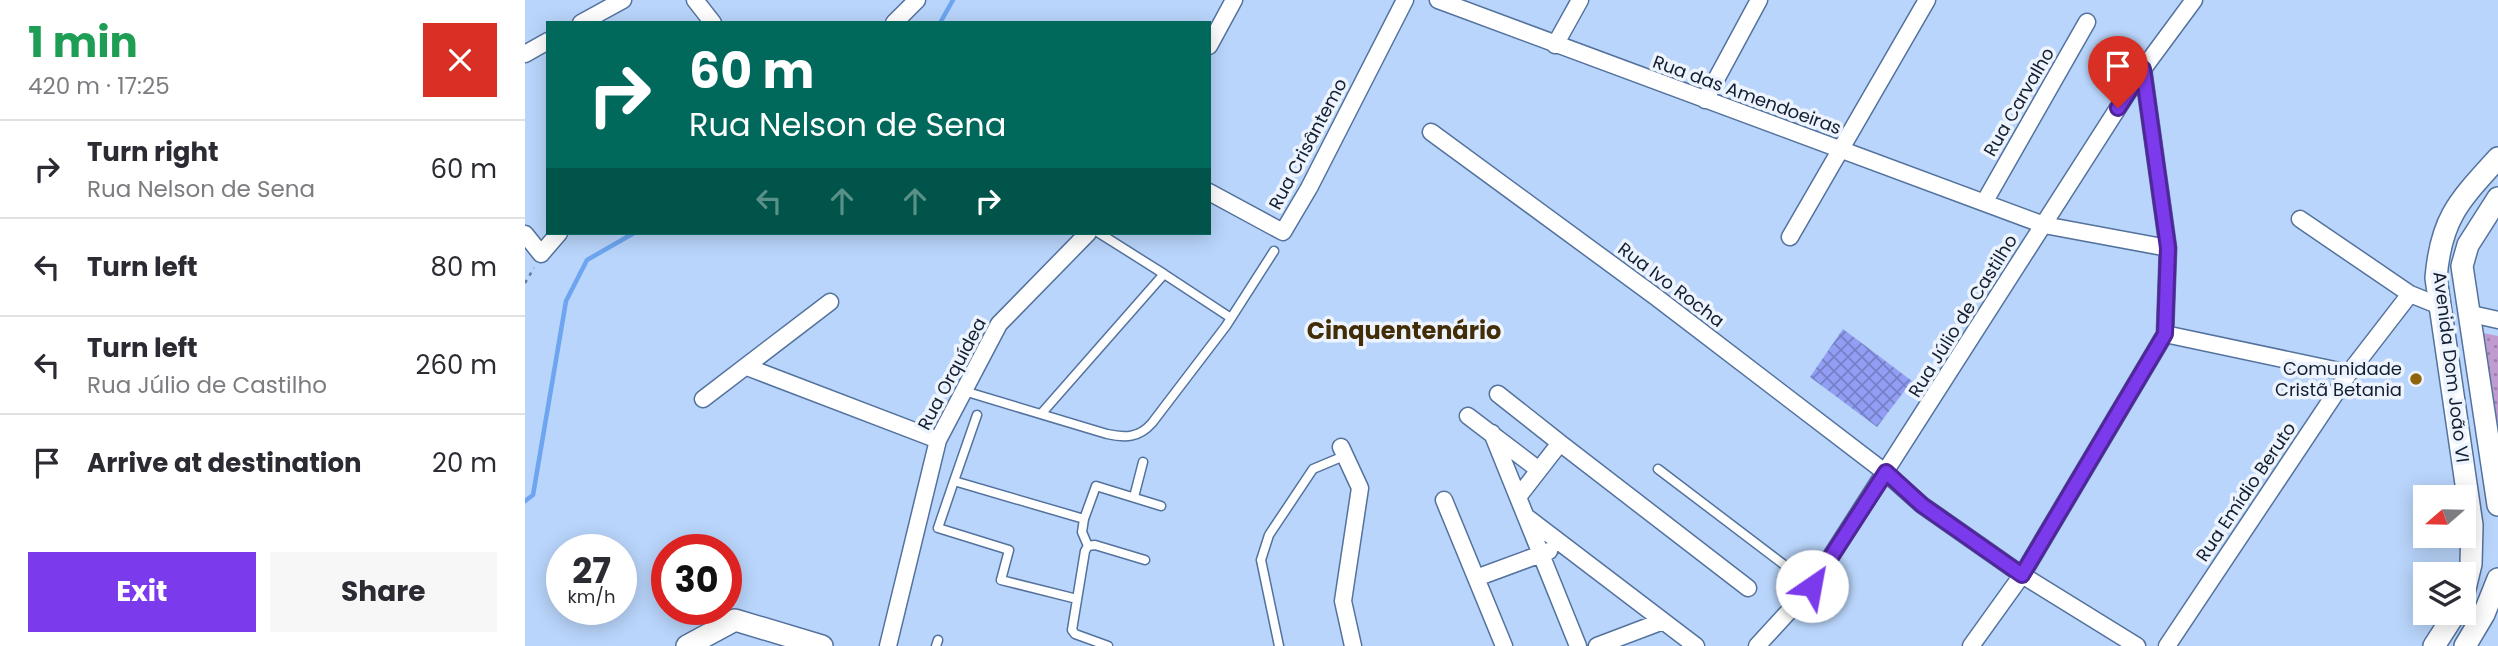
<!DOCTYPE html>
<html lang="en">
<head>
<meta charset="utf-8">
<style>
	body { margin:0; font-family:Poppins,sans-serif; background:#f7f7f7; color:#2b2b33; height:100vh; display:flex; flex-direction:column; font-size:26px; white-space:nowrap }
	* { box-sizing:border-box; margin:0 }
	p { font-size:23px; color:#7c7c81 }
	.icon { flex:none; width:38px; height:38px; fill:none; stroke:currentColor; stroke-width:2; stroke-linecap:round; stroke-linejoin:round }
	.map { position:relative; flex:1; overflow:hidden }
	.sheet { display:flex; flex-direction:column; background:#fff; width:525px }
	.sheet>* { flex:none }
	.guide { position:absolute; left:21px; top:21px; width:665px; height:214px; border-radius:0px; box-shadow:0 4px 18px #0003; background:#00695c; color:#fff; overflow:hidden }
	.needle { width:46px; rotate:250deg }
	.tools { position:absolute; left:1888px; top:485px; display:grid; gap:14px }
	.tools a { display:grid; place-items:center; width:63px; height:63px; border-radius:0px; background:#fff; box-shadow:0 4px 18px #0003; font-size:35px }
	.speed { position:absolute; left:21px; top:534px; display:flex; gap:14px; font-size:35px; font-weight:700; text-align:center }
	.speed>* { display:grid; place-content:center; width:91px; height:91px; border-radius:50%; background:#fff; box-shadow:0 4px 18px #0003; line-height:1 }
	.speed small { font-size:18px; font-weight:400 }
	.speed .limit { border:10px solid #d22; background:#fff; color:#111 }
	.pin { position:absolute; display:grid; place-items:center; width:60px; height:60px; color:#fff; margin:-72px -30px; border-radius:50% 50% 50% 0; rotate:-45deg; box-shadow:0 0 7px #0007 }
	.pin .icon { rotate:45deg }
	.me { position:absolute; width:77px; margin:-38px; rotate:33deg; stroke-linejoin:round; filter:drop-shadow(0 0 5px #0008) }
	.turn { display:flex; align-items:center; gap:24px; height:147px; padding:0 28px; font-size:32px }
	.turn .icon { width:91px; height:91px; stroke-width:2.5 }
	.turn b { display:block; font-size:49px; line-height:60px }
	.lanes { display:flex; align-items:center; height:66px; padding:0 28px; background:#0003; justify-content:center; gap:35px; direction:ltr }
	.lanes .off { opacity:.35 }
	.round { display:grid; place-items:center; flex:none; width:74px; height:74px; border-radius:0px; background:#f7f7f7 }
	.summary { display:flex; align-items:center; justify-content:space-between; height:119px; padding:0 28px }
	h1 { font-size:42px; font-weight:700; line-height:52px; color:#1e9e55 }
	.action { display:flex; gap:14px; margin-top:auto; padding:14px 28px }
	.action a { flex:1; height:80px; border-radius:0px; background:#7c3aed; color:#fff; font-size:28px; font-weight:700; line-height:80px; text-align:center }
	.action a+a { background:#f7f7f7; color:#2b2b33 }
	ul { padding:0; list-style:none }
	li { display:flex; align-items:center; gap:21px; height:98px; padding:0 28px; border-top:2px solid #e1e1e2 }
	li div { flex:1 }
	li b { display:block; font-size:26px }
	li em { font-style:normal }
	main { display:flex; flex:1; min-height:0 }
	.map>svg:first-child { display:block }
</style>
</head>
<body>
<main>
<section class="sheet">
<div class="summary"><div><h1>1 min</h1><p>420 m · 17:25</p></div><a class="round" style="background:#d93025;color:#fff"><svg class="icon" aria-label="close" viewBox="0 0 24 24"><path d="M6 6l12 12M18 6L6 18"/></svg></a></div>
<ul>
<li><svg class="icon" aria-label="right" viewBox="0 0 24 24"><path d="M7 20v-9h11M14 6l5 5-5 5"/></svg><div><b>Turn right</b><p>Rua Nelson de Sena</p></div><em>60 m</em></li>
<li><svg class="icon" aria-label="left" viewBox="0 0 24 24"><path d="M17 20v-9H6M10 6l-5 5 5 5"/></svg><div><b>Turn left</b></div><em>80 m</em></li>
<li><svg class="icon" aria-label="left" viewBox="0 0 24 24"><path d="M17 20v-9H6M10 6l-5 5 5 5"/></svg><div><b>Turn left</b><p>Rua Júlio de Castilho</p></div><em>260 m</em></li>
<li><svg class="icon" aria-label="arrive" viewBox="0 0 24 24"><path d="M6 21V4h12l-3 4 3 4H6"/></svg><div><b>Arrive at destination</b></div><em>20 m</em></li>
</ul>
<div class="action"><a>Exit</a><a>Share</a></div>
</section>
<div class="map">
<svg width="1973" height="646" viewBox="0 0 1973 646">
	<defs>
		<pattern id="park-dots" width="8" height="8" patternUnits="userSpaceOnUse" patternTransform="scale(1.75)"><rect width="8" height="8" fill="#c09bcf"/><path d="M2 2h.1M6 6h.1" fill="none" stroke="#9b7ea9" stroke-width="1.8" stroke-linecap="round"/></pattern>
		<pattern id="building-cross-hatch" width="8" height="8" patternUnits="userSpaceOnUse" patternTransform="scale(1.75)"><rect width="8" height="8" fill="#919ef4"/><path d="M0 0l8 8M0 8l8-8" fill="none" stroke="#7580c6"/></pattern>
	</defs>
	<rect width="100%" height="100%" fill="#b9d5fb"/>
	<path fill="url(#park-dots)" d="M1958,333l15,3v91z"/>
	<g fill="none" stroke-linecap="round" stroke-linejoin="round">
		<path stroke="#6da5f0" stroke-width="4.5" d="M415,23l13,-23
			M0,501l8,-6 33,-194 21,-41 47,-27"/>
	</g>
	<path fill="url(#building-cross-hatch)" d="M1318,329l69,52 -35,46 -67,-50z"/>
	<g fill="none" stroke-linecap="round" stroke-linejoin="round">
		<defs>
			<path id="lane" d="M574,233l65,41
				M439,391l143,43c18,4 32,4 45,-11l74,-97 48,-75
				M516,414l123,-140 67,44
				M1133,469l154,117
				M429,481l23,-66
				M609,497l9,-35
				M559,519l-2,13 6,14
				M552,599l-76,-19 8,-30 -71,-22 16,-47 130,38 12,-33 65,20
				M411,646l2,-6
				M583,646l-33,-12 -3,-4 13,-79 3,-5 7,-1 50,15
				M754,646l-18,-86 8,-25 44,-66 31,-13"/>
			<path id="street" d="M170,0l18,23
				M913,0l606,225 124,23
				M56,23l42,-23
				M369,23l23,-23
				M1030,45l25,-45
				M684,46l25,-46
				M0,54l23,-13
				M1180,100l54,-100
				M906,132l225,165 230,176 36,32 100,70 115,71
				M684,192l74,40 26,-44 96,-188
				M1460,201l102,-179
				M1775,219l110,75 30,12
				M0,234l16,20 18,-21
				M1265,237l137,-237
				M1942,313l31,7
				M1640,334l184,39
				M222,367l191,73
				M973,394l62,49 -42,54
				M178,399l127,-97
				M943,416l71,54
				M967,433l86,213
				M1035,443l188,145
				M816,447l19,41 -17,113 10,45
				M919,500l60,146
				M1003,518l168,128
				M951,578l73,-27
				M363,646l50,-206 61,-116 89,-91
				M1072,646l66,-25
				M1232,646l55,-60 331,-517 51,-69
				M1446,646l51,-71 143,-241 3,-86 -25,-179
				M1642,646l182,-273 61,-79"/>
			<path id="secondary" d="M1973,198l-30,47 -6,21 36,239
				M1939,593l7,-29 1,-39 -36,-247c5,-60 23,-77 62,-120
				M162,646l48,-26 87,26
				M1909,646l22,-34
				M1940,646l19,-32 14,-35"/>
		</defs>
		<use href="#lane" stroke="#53729d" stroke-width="11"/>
		<use href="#street" stroke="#53729d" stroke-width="19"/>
		<use href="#secondary" stroke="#53729d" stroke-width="24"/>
		<path stroke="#687c99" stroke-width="2.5" stroke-dasharray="3.5 5" stroke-linecap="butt" d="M0,283l9,-15"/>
		<use href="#lane" stroke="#fff" stroke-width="8"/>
		<use href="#street" stroke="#fff" stroke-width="16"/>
		<use href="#secondary" stroke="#fff" stroke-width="21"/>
	</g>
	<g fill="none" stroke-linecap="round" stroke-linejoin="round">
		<defs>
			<path id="route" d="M1287,586l74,-114 36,33 100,70 143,-241 3,-86 -25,-179 -25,39"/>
		</defs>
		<use href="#route" stroke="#51269a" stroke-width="18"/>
		<use href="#route" stroke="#7c3aed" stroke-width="12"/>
	</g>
	<circle fill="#90630d" stroke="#edf4fe" stroke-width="2.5" cx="1891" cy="379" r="7"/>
	<g text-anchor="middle" stroke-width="7" stroke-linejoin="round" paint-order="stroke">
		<g font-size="18" fill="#131f31" stroke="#edf4fe">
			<text transform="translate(1222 95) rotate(20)" y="6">Rua das Amendoeiras</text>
			<text transform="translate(1494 102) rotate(-60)" y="6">Rua Carvalho</text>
			<text transform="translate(783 144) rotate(-62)" y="6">Rua Crisântemo</text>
			<text transform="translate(1146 285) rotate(37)" y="6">Rua Ivo Rocha</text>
			<text transform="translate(1438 316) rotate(-58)" y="6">Rua Júlio de Castilho</text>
			<text transform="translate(1926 367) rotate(83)" y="6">Avenida Dom João VI</text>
			<text transform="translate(427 374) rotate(-62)" y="6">Rua Orquídea</text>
			<text transform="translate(1721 492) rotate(-56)" y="6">Rua Emídio Beruto</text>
		</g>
		<g font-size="18" fill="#131f31" stroke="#edf4fe" text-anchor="end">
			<text x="1877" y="375">Comunidade<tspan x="1877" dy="21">Cristã Betania</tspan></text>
		</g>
		<g font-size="24" font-weight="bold" fill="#432d07" stroke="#edf4fe">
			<text x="879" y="339">Cinquentenário</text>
		</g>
	</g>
</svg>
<div class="tools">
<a><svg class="needle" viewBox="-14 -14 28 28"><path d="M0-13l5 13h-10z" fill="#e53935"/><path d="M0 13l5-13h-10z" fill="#7c7c81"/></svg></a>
<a><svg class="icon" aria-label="layers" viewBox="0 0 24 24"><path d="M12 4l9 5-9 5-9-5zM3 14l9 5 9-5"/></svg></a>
</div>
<div class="speed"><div>27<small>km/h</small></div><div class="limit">30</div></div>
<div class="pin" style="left:1593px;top:108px;background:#d93025"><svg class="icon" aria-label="arrive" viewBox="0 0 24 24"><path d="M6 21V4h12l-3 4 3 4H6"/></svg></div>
<svg class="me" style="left:1287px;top:586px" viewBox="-20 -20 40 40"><circle r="19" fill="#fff"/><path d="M0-13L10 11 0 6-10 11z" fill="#7c3aed"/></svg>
<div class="guide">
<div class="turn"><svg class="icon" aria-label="right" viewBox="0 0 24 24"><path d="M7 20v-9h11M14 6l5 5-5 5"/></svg><div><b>60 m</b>Rua Nelson de Sena</div></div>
<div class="lanes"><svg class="icon off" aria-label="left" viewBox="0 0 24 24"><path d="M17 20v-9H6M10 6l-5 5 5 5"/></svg><svg class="icon off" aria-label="ahead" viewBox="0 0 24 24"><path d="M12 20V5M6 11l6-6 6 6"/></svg><svg class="icon off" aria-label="ahead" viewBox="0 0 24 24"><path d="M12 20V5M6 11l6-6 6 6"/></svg><svg class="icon" aria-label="right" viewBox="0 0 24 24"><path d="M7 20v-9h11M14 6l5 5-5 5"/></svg></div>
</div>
</div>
</main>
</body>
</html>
